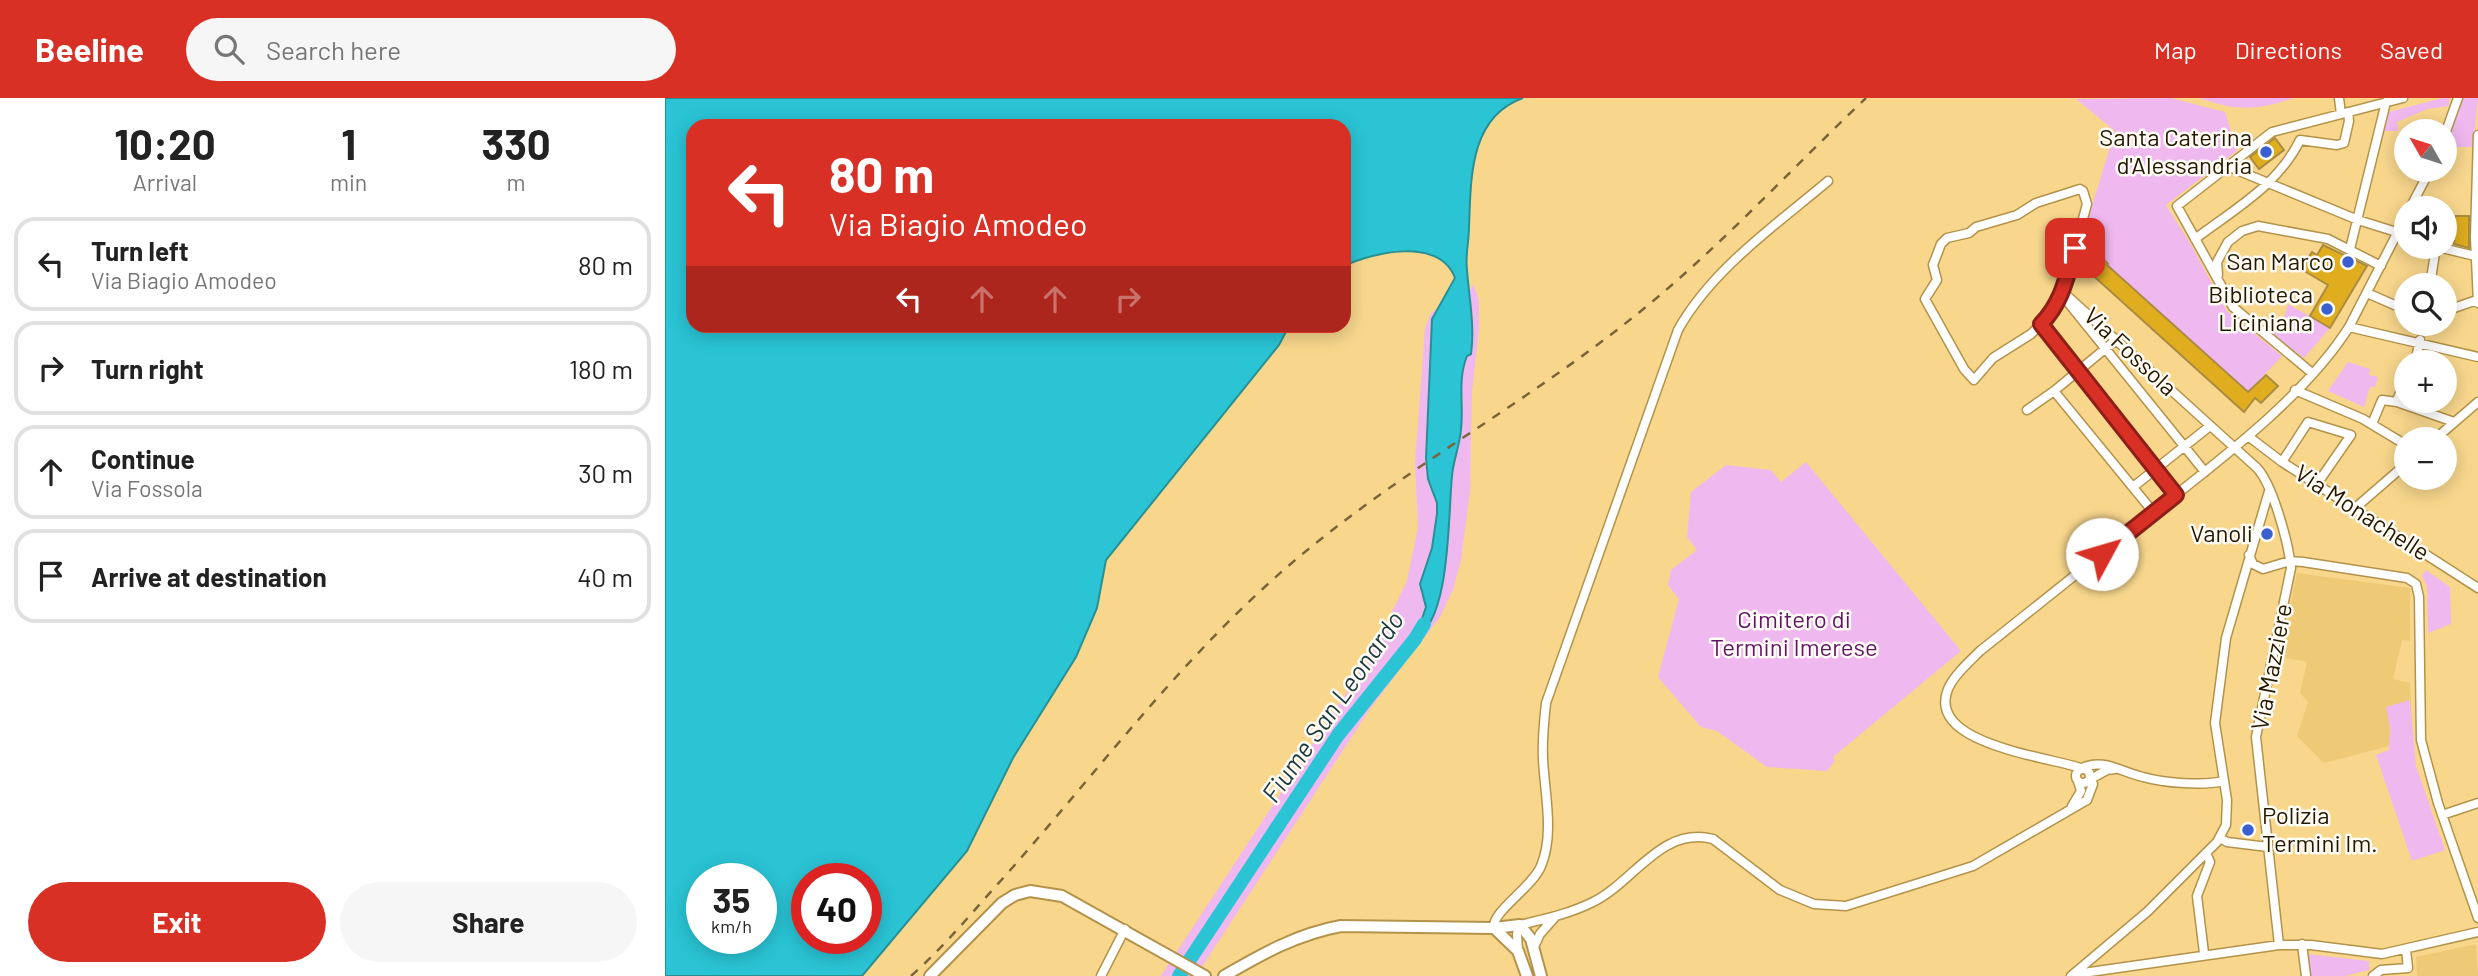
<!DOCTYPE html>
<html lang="en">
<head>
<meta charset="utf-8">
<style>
	body { margin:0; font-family:Barlow,sans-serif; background:#f6f6f6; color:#222; height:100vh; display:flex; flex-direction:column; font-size:26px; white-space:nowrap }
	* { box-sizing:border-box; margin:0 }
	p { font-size:23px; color:#767676 }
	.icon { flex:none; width:38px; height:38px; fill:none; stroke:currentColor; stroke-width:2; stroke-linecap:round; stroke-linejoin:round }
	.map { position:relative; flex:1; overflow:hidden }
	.sheet { display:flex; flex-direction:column; background:#fff; width:665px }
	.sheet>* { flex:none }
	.banner { position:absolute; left:21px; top:21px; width:665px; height:214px; border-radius:21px; box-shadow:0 4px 18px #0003; background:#d93025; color:#fff; overflow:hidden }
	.needle { width:46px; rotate:309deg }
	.fabs { position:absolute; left:1729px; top:21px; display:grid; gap:14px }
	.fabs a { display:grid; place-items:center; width:63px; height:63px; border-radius:50%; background:#fff; box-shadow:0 4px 18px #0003; font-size:35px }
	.speed { position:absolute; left:21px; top:765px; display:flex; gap:14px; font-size:35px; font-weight:700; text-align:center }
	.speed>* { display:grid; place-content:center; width:91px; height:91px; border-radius:50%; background:#fff; box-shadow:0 4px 18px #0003; line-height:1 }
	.speed small { font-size:18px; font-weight:400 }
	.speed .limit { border:10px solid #d22; background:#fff; color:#111 }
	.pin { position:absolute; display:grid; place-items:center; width:60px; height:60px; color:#fff; margin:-30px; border-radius:14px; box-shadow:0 4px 10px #0006 }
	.me { position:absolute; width:77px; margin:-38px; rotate:51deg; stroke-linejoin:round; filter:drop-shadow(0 0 5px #0008) }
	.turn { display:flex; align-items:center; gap:24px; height:147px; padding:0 28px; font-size:32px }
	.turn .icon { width:91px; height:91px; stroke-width:2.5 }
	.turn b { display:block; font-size:49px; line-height:60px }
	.lanes { display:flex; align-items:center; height:66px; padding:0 28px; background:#0003; justify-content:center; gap:35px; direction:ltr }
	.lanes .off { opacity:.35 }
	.eta { display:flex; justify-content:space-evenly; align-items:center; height:119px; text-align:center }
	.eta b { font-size:42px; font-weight:700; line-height:49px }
	.primary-button { display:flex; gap:14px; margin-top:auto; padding:14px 28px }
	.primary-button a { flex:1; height:80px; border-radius:42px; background:#d93025; color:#fff; font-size:28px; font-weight:700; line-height:80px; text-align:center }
	.primary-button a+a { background:#f6f6f6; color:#222 }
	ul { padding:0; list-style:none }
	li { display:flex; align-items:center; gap:21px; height:94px; margin:0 14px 10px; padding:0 14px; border:4px solid #e0e0e0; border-radius:21px }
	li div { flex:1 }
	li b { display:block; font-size:26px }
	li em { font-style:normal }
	header { display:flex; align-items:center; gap:42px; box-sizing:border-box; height:98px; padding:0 35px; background:#d93025; color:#fff }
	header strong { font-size:33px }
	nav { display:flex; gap:38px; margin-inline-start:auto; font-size:24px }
	.search { width:490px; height:63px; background:#f6f6f6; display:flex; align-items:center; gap:18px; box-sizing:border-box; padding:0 24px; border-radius:38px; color:#767676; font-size:26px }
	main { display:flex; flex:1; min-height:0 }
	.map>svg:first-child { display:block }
</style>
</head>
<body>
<header>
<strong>Beeline</strong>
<div class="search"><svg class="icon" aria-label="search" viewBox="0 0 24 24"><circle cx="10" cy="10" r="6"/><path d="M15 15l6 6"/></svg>Search here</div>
<nav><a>Map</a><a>Directions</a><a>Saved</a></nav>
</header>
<main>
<section class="sheet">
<div class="eta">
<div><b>10:20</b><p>Arrival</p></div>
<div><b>1</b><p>min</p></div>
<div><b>330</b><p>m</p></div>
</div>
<ul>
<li><svg class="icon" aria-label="left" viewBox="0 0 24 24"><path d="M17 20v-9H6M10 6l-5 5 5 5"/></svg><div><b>Turn left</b><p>Via Biagio Amodeo</p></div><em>80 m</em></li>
<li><svg class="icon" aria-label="right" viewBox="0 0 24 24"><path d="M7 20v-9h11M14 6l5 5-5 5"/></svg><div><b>Turn right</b></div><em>180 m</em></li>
<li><svg class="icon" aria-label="ahead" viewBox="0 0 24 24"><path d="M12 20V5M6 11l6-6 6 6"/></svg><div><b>Continue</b><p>Via Fossola</p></div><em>30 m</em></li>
<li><svg class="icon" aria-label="arrive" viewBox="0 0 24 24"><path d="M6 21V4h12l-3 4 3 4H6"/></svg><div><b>Arrive at destination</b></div><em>40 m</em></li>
</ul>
<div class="primary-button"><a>Exit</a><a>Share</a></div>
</section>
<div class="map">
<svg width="1813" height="878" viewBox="0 0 1813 878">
	<rect width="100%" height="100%" fill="#f8d78d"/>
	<path fill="#eeca77" d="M1632,475l113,15v53l-8,-1 -9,39 17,4 2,57 -88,23 -27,-27 11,-34 -8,-9 7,-31 -27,-5z
		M1811,846l2,32h-61l-1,-19z"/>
	<path fill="#efb8ef" d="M1506,0l54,14 12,39 -71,54 25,40 36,66 55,45 -34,36 -141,-127 1,-2 -14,-13 -12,13 -6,-5 39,-127 -39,-32z
		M1535,0h93c-35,13 -58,13 -93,0z
		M1778,0h6v8l-22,3 -30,13 1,9h-14l5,-19z
		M1796,0h17l-5,47 -2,2h-25l-1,-4z
		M808,186l6,15v29l-7,64 -2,99 -9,69 -8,30 -13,27 -70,92 -174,267h-35l209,-319 37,-76 11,-54 -3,-64 10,-135 5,-13 6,-7 -4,11 -6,139 5,31 6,14v11l-5,34 -10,27 4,32 -10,24 22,-25 11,-85 3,-48 9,-41 2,-33 -4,-12 1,-15 7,-16 4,-2 -1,-24 3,-12 -4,-25z
		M1623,206l42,24 -26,30 -34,-25 15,-18z
		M1683,264l22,7 -1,6 9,2 -3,10h-5l-6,20 -36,-16z
		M1141,364l155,189 -128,106 2,4 -8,10 -60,-4 -50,-36 -16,-4 -43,-50 21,-78 -11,-14 3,-15 26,-20 -10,-13 4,-45 35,-27 45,5 10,12z
		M1761,472l24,17 1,37 -23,9 -1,-47 -5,-10z
		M1745,602l6,66 29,84 -33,11 -36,-106 13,-5 1,-21 -4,-22z
		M1642,856l62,7v9l-24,6h-36z"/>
	<path fill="#2ac4d5" stroke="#289095" stroke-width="2" fill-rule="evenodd" d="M0,0h858c-54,19 -52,81 -54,129 0,14 -4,29 -2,43 2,28 8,56 4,84l-4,2c-10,25 -3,47 -6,73 -1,16 -8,32 -9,47 -4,38 -1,144 -37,163l11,-32 -6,-23 12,-36 5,-34v-11l-9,-24 -2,-21 6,-139 23,-41c-15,-41 -82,-26 -111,-12v-140h-651v200h596l-10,19 -173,215 -9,48 -21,49 -63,101 -46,93 -105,125h-197zM37,780h59v60h-59zM142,780h59v60h-59z"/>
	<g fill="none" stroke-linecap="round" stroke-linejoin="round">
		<path stroke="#2ac4d5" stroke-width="14" d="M514,878l159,-241 77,-96 9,-15"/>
	</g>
	<path fill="#dfad1e" stroke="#aa8b41" stroke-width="2" d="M1610,40l9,12 -25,19 -9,-12z
		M1790,118h14v32l-15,-4z
		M1658,147l44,21 -37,62 -20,-12 18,-31 -27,-16 11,-17 5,3z
		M1436,159l7,7 -1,1 141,127 18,-17 12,11 -17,17 -6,-5 -11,14 -156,-141z"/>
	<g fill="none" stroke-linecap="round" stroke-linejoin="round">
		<defs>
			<path id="minor" d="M1674,0l2,16
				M1780,36l13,-36
				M1813,37l-3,102 3,66
				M1562,68l131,54 48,15
				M1415,91l3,2 4,13 -24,88 -10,20 -22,22 -38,24 -19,22 -10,-11 -39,-70 12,-19 -4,-15 8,-21 6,-6 22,-5 7,-6 41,-12 19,-12z
				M1745,110l20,-38
				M1530,141c40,-30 83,-54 105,-99l37,5 7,-2 5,-22 -1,-9
				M1773,149l37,9
				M1685,151l36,-147
				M1553,177l-1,-13 11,-20 14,-11 16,-5 70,13 53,27
				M1765,187l6,-38
				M1398,194l194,176c16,17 32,77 34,100l-35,169 23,208
				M1702,195l39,17
				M1397,197l143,177
				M1780,213l32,-11
				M1376,226l135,171
				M1684,229l129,30
				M1756,232l2,-6
				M1750,264l5,-22
				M1647,275l-79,-66 -56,-101 95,-74 131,-34
				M1630,292l68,29 43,26
				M1389,293l100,122
				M1732,304l57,20
				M1362,312l27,-19 63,-52
				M1707,326l10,-24 15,2 2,-7 7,-6
				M1583,338l34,26 196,126
				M1770,341l43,-37
				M1617,364l26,-40 43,13 -34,49
				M1468,389l77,-61
				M1689,411l52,-45
				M1584,457l4,9 10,5 27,-8 13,1 104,16 9,6 3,13 2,143 17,63 40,115
				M1415,671c22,-12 41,3 63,8 21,6 60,9 81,4
				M1419,671c-32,-12 -159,-24 -136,-80 6,-14 21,-27 32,-38 63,-50 126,-100 188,-150 61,-48 140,-109 181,-174l57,-111
				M1411 678a7 7 0 1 1 14 0a7 7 0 1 1-14 0Z
				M1424,682l18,-10 8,-1
				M1407,708l9,-15 -3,-10
				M1777,717l36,-12
				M1555,740l7,4 41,5
				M829,830c-3,-16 39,-41 47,-62 14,-33 3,-75 2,-108 -1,-19 1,-37 3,-55l132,-373c34,-61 98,-105 150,-149
				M1637,846l4,32
				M868,851l7,-15 15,-17
				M853,853l-1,-17 3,-9c24,-6 49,-11 73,-23 41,-20 68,-76 120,-63l67,51 34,14 32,2 127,-40 114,-66 6,-16 -4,-11
				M1539,855l-7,-57 13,-34 -4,-9
				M1411,876l203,-29h32l71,9 96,-22
				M436,878l24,-47
				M1406,878l76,-64 70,-70 9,-17 1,-25 -12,-77 11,-85 43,-147
				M1708,878l8,-6 27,-2 -2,-18"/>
			<path id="major" d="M829,830l24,23 9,25
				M265,878l72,-73 13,-8 15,-4 32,5 143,80
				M559,878c38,-22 73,-42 117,-50l153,2 26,-3 11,14 10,37"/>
		</defs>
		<use href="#minor" stroke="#b3934a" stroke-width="11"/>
		<use href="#major" stroke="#b3934a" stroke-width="14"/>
		<use href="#minor" stroke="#fff" stroke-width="8"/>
		<use href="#major" stroke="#fff" stroke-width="10"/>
		<path stroke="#7a6539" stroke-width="2.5" stroke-dasharray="9 9" stroke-linecap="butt" d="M246,878c35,-31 63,-66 94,-100 87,-98 166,-204 263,-292 108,-99 239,-168 354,-258 88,-68 163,-151 244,-228"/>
	</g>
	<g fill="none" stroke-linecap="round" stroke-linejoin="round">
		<defs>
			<path id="route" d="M1410,150c-8,28 -13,55 -34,76l135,171 -74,59"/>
		</defs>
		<use href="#route" stroke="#8d1f18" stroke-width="18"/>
		<use href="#route" stroke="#d93025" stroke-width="12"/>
	</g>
	<g fill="#395fd0" stroke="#fffcf5" stroke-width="2.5">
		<circle cx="1601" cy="54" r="7"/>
		<circle cx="1683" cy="164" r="7"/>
		<circle cx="1662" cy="211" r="7"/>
		<circle cx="1602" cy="436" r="7"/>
		<circle cx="1583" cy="732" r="7"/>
	</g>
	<g text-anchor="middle" stroke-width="5" stroke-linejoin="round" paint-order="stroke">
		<g font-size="24" fill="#251800" stroke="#fffcf5" text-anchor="end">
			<text x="1587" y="48">Santa Caterina<tspan x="1587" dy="28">d'Alessandria</tspan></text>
			<text x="1669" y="172">San Marco</text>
			<text x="1648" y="205">Biblioteca<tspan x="1648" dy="28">Liciniana</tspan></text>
			<text x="1588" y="444">Vanoli</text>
			<text x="1597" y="726" text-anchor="start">Polizia<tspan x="1597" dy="28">Termini Im.</tspan></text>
		</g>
		<g font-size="24" fill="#251800" stroke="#fffcf5">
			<text transform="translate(1465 254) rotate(43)" y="8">Via Fossola</text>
			<text transform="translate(1697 415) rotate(33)" y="8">Via Monachelle</text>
			<text transform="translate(1607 569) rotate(-79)" y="8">Via Mazziere</text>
		</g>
		<g font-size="24" fill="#621465" stroke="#fffcf5">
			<text x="1129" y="530">Cimitero di<tspan x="1129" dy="28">Termini Imerese</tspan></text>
		</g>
		<g font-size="26" font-style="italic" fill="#1c393d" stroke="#fffcf5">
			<text transform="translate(668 609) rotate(-55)" y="9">Fiume San Leonardo</text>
		</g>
	</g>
</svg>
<div class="fabs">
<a><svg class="needle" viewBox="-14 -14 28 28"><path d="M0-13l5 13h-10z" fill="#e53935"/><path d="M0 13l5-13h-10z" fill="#767676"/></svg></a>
<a><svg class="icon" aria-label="sound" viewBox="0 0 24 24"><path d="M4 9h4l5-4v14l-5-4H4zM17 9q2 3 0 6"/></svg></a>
<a><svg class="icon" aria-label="search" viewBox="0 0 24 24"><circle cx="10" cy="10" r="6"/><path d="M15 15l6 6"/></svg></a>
<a>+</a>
<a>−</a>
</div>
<div class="speed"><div>35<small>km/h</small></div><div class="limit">40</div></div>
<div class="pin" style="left:1410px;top:150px;background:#d93025"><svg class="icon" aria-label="arrive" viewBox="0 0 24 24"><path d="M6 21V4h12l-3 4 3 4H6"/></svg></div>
<svg class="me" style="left:1437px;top:456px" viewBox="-20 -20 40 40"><circle r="19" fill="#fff"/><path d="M0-13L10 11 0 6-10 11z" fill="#d93025"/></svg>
<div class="banner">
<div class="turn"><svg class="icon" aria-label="left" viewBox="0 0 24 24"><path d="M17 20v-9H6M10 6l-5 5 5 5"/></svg><div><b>80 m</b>Via Biagio Amodeo</div></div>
<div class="lanes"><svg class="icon" aria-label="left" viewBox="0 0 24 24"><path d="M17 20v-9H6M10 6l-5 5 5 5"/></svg><svg class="icon off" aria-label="ahead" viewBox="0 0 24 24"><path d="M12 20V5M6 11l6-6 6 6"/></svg><svg class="icon off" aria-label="ahead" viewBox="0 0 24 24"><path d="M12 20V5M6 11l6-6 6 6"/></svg><svg class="icon off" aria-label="right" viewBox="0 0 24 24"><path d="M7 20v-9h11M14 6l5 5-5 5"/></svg></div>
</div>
</div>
</main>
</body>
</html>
